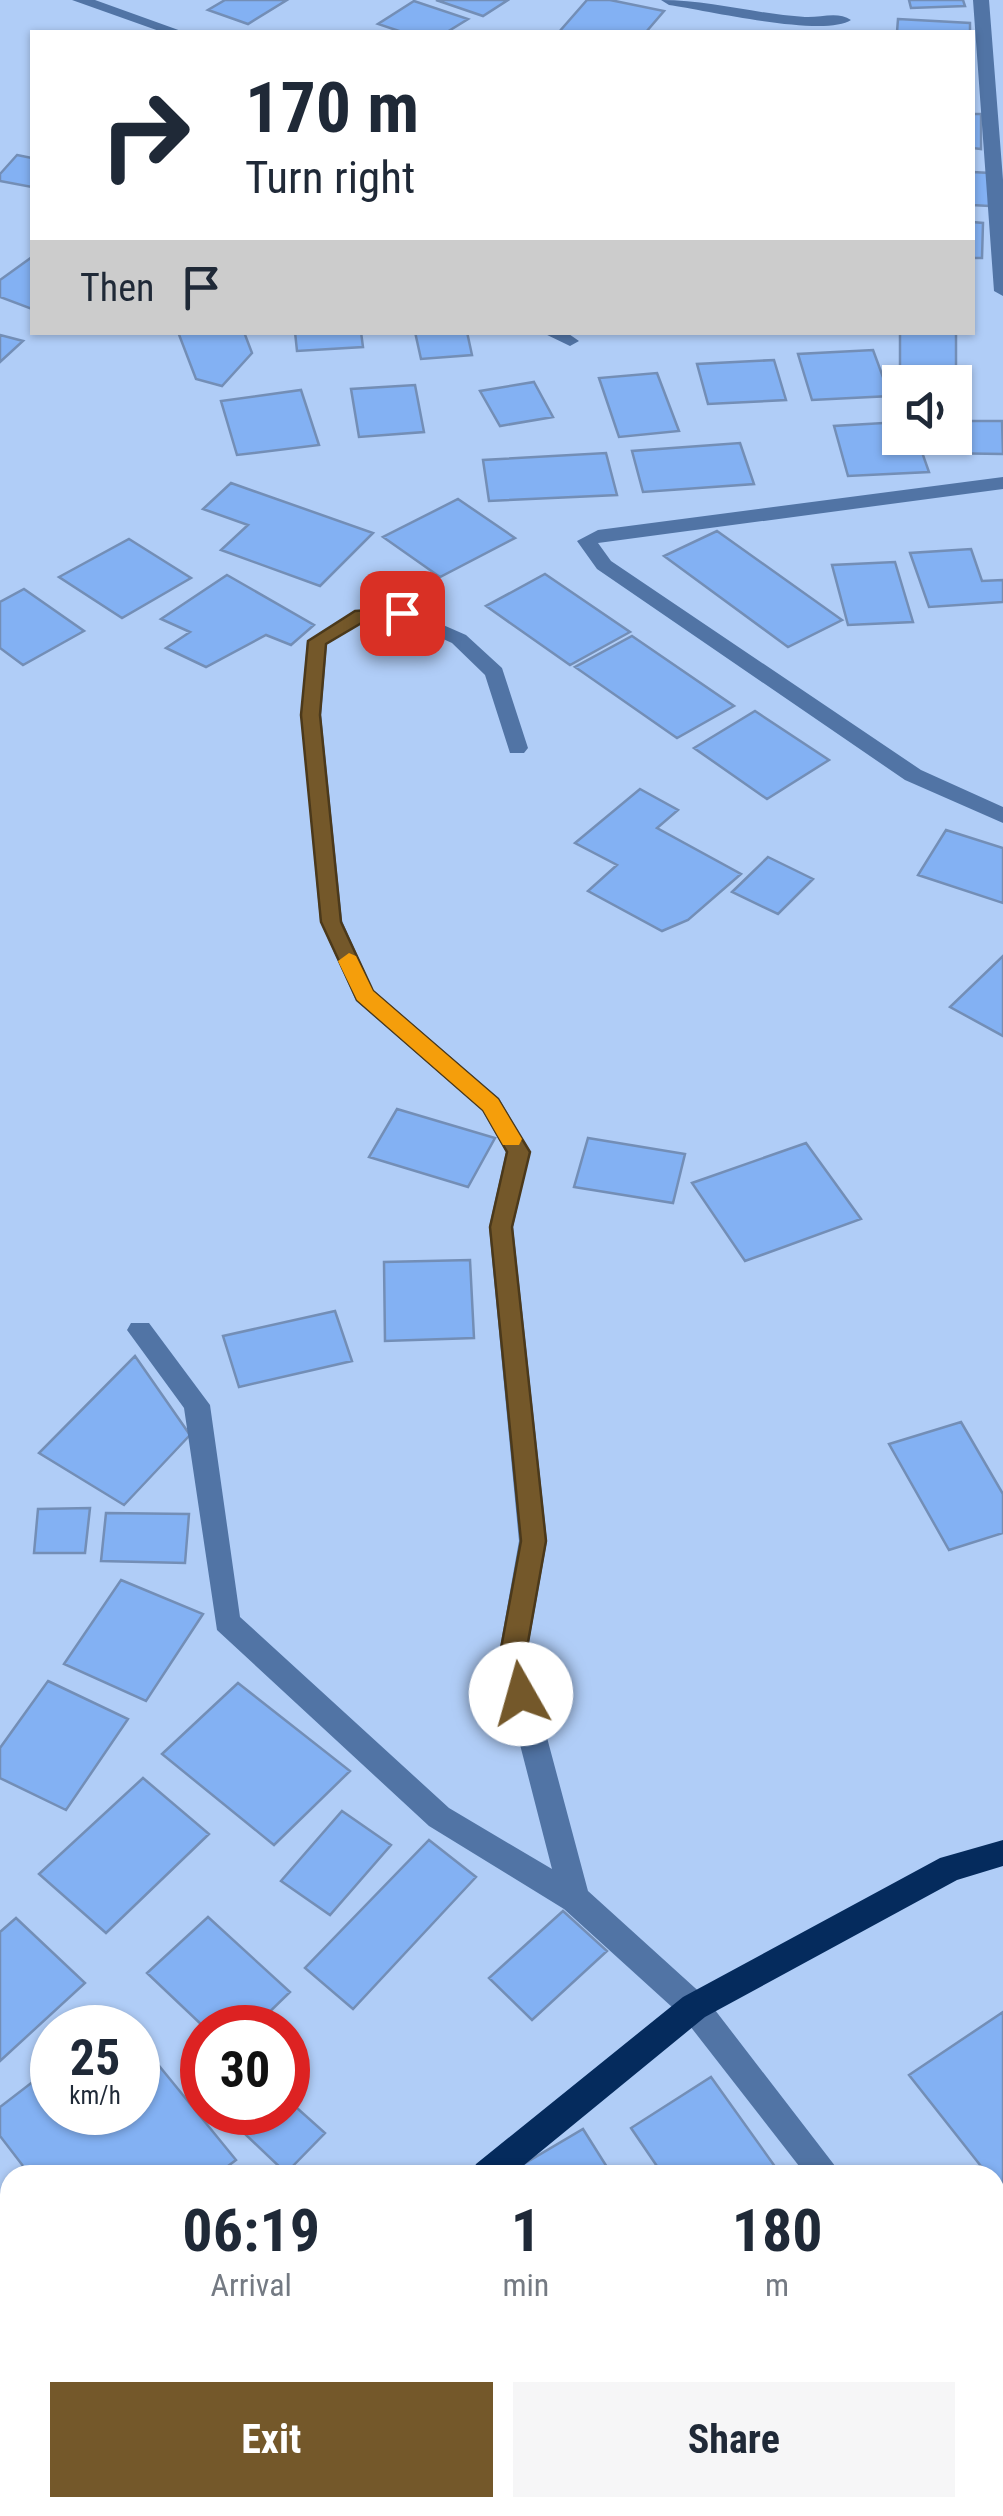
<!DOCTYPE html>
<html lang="en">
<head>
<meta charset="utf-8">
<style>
	body { margin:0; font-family:"Roboto Condensed",sans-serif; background:#f6f6f7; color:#1f2937; height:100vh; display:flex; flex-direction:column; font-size:38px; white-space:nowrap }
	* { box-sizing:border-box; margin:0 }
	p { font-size:32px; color:#747a83 }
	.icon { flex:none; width:55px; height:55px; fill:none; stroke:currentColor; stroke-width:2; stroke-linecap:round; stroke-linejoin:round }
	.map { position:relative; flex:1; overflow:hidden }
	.sheet { position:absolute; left:0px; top:2165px; width:1005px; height:352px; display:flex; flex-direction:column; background:#fff; border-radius:30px 30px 0 0; box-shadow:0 2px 8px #0004 }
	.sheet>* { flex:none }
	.hud { position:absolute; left:30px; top:30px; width:945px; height:305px; border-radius:0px; box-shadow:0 2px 8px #0004; background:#fff; color:#1f2937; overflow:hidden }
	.fabs { position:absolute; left:882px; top:365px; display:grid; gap:20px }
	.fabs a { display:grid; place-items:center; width:90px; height:90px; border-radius:0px; background:#fff; box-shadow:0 2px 8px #0004; font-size:50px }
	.speed { position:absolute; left:30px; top:2005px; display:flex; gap:20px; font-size:50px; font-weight:700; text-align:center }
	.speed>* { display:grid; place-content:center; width:130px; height:130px; border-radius:50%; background:#fff; box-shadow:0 2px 8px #0004; line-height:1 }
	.speed small { font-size:25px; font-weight:400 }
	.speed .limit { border:15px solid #d22; background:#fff; color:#111 }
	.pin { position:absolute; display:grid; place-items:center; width:85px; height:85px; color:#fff; margin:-42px; border-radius:20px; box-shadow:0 5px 15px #0006 }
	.me { position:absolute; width:110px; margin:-55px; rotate:353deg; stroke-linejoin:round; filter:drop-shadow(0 0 8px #0008) }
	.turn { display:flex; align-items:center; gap:35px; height:210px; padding:0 50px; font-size:45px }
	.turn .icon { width:130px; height:130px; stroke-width:2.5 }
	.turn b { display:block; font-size:70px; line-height:85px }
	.then { display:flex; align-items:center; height:95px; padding:0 50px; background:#0003; gap:20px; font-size:38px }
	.eta { display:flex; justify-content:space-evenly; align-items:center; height:170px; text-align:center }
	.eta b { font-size:60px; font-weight:700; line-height:70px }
	.action { display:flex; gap:20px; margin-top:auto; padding:20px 50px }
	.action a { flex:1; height:115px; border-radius:0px; background:#74582a; color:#fff; font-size:40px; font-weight:700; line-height:115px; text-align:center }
	.action a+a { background:#f6f6f7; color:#1f2937 }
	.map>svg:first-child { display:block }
</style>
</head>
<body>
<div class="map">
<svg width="1003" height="2516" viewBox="0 0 1003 2516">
	<rect width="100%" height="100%" fill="#b0cdf7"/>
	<path fill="#83b1f3" stroke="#738eb6" stroke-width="2.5" d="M225,0h62l-39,24 -40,-14z
		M436,0h72l-25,16z
		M587,0h23l54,11 -18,21h-87z
		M909,0h54l2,6 -54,2z
		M414,1l54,18 -21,13h-45l-24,-8z
		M898,19l72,4v9h-73z
		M972,114h9v35l-9,-1z
		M17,155l15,3v29l-32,-6v-7z
		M972,172l18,1 -1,33 -17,-1z
		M972,222l11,1 -1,35h-10z
		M32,257v52l-32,-12v-17z
		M178,332h66l8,21 -30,33 -26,-7z
		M295,332h66l2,15 -66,4z
		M415,332h52l5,23 -51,4z
		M900,332h56v38l-56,-3z
		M0,335l23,6 -23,21z
		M873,350l17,46 -78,4 -14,-46z
		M774,360l12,40 -78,4 -11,-40z
		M657,373l22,58 -60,6 -20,-59z
		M534,382l19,35 -53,9 -20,-35z
		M415,385l9,47 -65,5 -8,-48z
		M301,390l18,55 -82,10 -16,-54z
		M955,421h47l1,33 -66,-1 -3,-15h21z
		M900,422v16h17l12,34 -81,4 -14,-50z
		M740,443l14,41 -111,8 -11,-41z
		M606,453l11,42 -128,6 -6,-41z
		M231,483l142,50 -53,53 -99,-36 27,-25 -45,-16z
		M458,499l57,39 -75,39 -57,-40z
		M717,531l125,89 -54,27 -124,-91z
		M129,539l62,39 -69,40 -63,-41z
		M971,549l11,32 21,-1v22l-74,5 -19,-54z
		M895,562l18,60 -65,3 -16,-60z
		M545,574l85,58 -60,33 -84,-59z
		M227,575l87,50 -23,20 -25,-10 -60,32 -40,-19 24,-16 -29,-13z
		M24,589l60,42 -61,34 -23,-17v-46z
		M632,636l102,70 -57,32 -102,-71z
		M755,711l74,49 -62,39 -73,-51z
		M640,789l38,21 -21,18 84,46 -53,46 -26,11 -74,-40 29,-26 -42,-22z
		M946,830l57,18v55l-85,-28z
		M768,857l45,22 -35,35 -46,-22z
		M1003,956v80l-53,-29z
		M397,1109l98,29 -27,49 -99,-30z
		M588,1138l97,16 -12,49 -99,-16z
		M806,1143l55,76 -116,42 -53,-78z
		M470,1260l4,78 -89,3 -1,-79z
		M335,1311l17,50 -113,26 -16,-51z
		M135,1356l55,79 -66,70 -85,-52z
		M961,1422l42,72v39l-54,17 -60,-106z
		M90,1508l-5,45h-51l4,-44z
		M106,1513l83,1 -4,49 -84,-2z
		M121,1580l82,34 -57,87 -82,-37z
		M48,1681l80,38 -62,91 -66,-32v-30z
		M238,1683l112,88 -76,74 -112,-91z
		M143,1778l66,56 -103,99 -67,-59z
		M342,1811l49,34 -61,70 -49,-34z
		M429,1840l47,37 -123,132 -48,-41z
		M563,1911l44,40 -75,69 -43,-42z
		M208,1917l82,75 -37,36h-48l-58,-55z
		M16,1918l69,65 -85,78v-129z
		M1003,2012v183l-8,-10v-10h-7l-79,-100z
		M138,2040l98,120 -20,15h-186l-30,-39v-29l52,-40v45h86z
		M711,2077l70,98h-118l-32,-47z
		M288,2100l37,33 -39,40 -64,-61h66z
		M583,2129l29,46h-107z
		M0,2271l10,10v107l-10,10z
		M995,2439l8,13v64h-134l-4,-8h130z
		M291,2508h116l7,8h-133z
		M565,2508h222l5,8h-222z"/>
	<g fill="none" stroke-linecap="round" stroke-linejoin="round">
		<path fill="#5174a5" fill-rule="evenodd" d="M72,0h23l89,32h-22z
			M661,0c49,0 95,14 144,17 15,1 33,-6 46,3 -27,18 -146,-10 -182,-15z
			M973,0h16l14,180v116l-9,-5z
			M541,332h25l13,9 -9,5z
			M1003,477v12l-405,54 13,18 310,209 82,37v16l-98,-43 -308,-211 -20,-28 21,-11z
			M402,607l64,28 36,33 26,80 -4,5h-14l-25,-78 -33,-32 -53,-24 -34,2 -38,23 -6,71 21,206 31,69 126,108 31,54 -17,75 34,314 -21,118 62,232 117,106 137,178h-36l-123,-158 -119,-108 -135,-83 -212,-196 -33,-222 -57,-78 4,-7h18l61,82 30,212 209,191 103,61 -54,-210 21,-118 -30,-314 17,-75 -24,-42 -126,-109 -36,-80 -19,-206 6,-74 47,-30z
			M995,2374l8,3v41l-8,-3z
			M432,2508h36l3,8h-36z"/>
		<path fill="#052b5d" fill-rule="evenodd" d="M1003,1840v26l-46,14 -252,137 -193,158h-41l5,-11 207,-167 257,-139z
			M74,2508h41l-3,8h-41z"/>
	</g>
	<path fill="#74582a" stroke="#4b391b" stroke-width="2.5" d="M402,608l10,5 -3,4 -44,4 -39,23 -6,71 21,207 32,69 125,108 32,53 -18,75 34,314 -21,118 9,35 -4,7h-18l-13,-42 22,-118 -31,-314 17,-75 -24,-42 -126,-110 -36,-78 -20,-207 7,-74 47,-30z"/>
	<path fill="#f59e0b" d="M349,953l7,3 17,35 125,108 24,40 -3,6h-16l-20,-35 -126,-110 -19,-39z"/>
</svg>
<div class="fabs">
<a><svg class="icon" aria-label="sound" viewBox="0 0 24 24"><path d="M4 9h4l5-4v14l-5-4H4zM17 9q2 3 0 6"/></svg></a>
</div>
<div class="speed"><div>25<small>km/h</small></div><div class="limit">30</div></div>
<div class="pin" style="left:402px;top:613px;background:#d93025"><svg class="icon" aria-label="arrive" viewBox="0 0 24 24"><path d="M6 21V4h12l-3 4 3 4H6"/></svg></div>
<svg class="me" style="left:521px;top:1694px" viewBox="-20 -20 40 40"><circle r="19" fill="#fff"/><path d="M0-13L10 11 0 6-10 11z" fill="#74582a"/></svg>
<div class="hud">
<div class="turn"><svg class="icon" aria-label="right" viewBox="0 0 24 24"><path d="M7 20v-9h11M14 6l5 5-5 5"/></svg><div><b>170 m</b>Turn right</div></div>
<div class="then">Then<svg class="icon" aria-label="arrive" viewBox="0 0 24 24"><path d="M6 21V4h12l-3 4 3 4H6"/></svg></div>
</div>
<section class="sheet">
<div class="eta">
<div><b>06:19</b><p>Arrival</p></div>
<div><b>1</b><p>min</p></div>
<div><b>180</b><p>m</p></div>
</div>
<div class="action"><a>Exit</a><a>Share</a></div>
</section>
</div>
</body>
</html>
